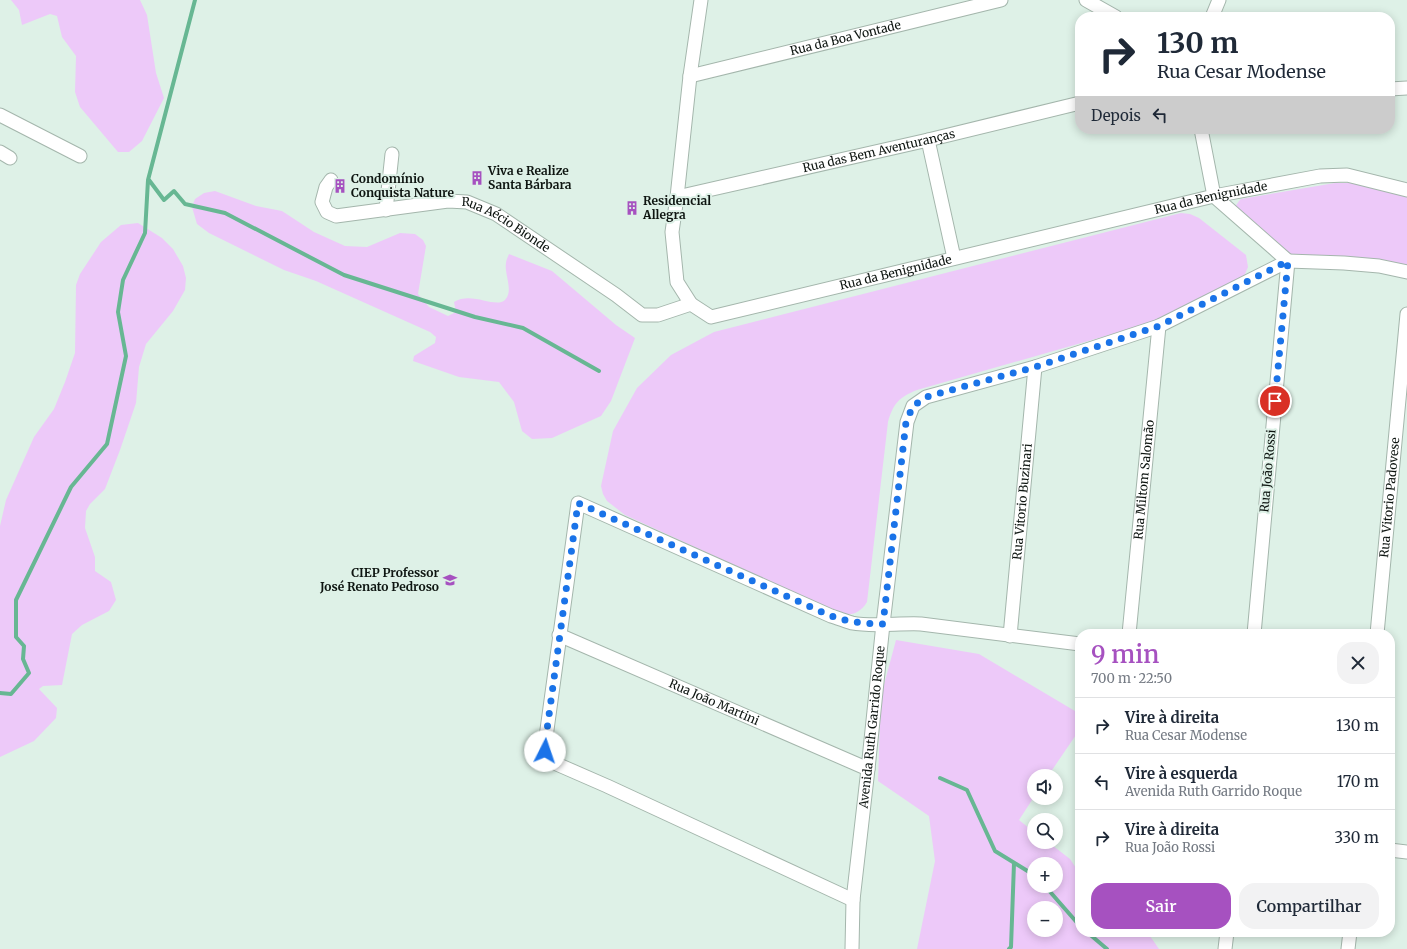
<!DOCTYPE html>
<html lang="pt">
<head>
<meta charset="utf-8">
<style>
	body { margin:0; font-family:Merriweather,serif; background:#f2f2f3; color:#1f2937; height:100vh; display:flex; flex-direction:column; font-size:15px; white-space:nowrap }
	* { box-sizing:border-box; margin:0 }
	p { font-size:13px; color:#747a83 }
	.icon { flex:none; width:22px; height:22px; fill:none; stroke:currentColor; stroke-width:2; stroke-linecap:round; stroke-linejoin:round }
	.map { position:relative; flex:1; overflow:hidden }
	.side { position:absolute; left:1075px; top:629px; width:320px; height:308px; display:flex; flex-direction:column; background:#fff; border-radius:16px; box-shadow:0 2px 10px #0003 }
	.side>* { flex:none }
	.top-card { position:absolute; left:1075px; top:12px; width:320px; height:122px; border-radius:16px; box-shadow:0 2px 10px #0003; background:#fff; color:#1f2937; overflow:hidden }
	.fabs { position:absolute; left:1027px; top:769px; display:grid; gap:8px }
	.fabs a { display:grid; place-items:center; width:36px; height:36px; border-radius:50%; background:#fff; box-shadow:0 2px 10px #0003; font-size:20px }
	.pin { position:absolute; display:grid; place-items:center; width:34px; height:34px; color:#fff; margin:-17px; border:2px solid #fff; border-radius:50%; box-shadow:0 1px 4px #0007 }
	.me { position:absolute; width:44px; margin:-22px; rotate:4deg; stroke-linejoin:round; filter:drop-shadow(0 0 3px #0008) }
	.turn { display:flex; align-items:center; gap:14px; height:84px; padding:0 16px; font-size:18px }
	.turn .icon { width:52px; height:52px; stroke-width:2.5 }
	.turn b { display:block; font-size:28px; line-height:34px }
	.then { display:flex; align-items:center; height:38px; padding:0 16px; background:#0003; gap:8px; font-size:15px }
	.round { display:grid; place-items:center; flex:none; width:42px; height:42px; border-radius:16px; background:#f2f2f3 }
	.overview { display:flex; align-items:center; justify-content:space-between; height:68px; padding:0 16px }
	h1 { font-size:24px; font-weight:600; line-height:30px; color:#a651c0 }
	.button { display:flex; gap:8px; margin-top:auto; padding:8px 16px }
	.button a { flex:1; height:46px; border-radius:16px; background:#a651c0; color:#fff; font-size:16px; font-weight:600; line-height:46px; text-align:center }
	.button a+a { background:#f2f2f3; color:#1f2937 }
	ul { padding:0; list-style:none }
	li { display:flex; align-items:center; gap:12px; height:56px; padding:0 16px; border-top:1px solid #e0e1e3 }
	li div { flex:1 }
	li b { display:block; font-size:15px }
	li em { font-style:normal }
	.map>svg:first-child { display:block }
</style>
</head>
<body>
<div class="map">
<svg width="1407" height="949" viewBox="0 0 1407 949">
	<rect width="100%" height="100%" fill="#def1e7"/>
	<path fill="#edc9f9" fill-rule="evenodd" d="M11,0h129l7,15 9,58 8,25 -22,43 -13,11h-11l-38,-45 -5,-15 1,-36 -14,-19 -5,-21 -7,-2 -28,11 -3,-15z
		M1335,183h24l48,12v71l-45,-8 -48,-1 -28,-2 -51,-48 4,-6 2,-2z
		M215,191l41,15 26,5 32,21 31,14 22,1 33,-14 15,1 8,6 3,6 -8,48 11,13 19,9 8,-4 -2,-10c18,-11 41,7 51,-2 9,-9 -1,-26 1,-37 0,-3 2,-6 3,-9l43,17 64,54 19,13 -24,63 -10,15 -49,22 -20,1 -10,-8 -8,-29 -15,-20 -40,-5 -46,-16 1,-5 21,-13 1,-6 -6,-5 -114,-51 -32,-11 -75,-37 -12,-9 -5,-17 3,-8 9,-6z
		M1181,213l9,1 9,4 47,37 2,12 -5,12 -92,44 -234,67c-18,7 -24,14 -29,32l-21,180c-6,10 -14,14 -26,12l-216,-99 -18,-14 -4,-7 -2,-8 12,-55 24,-43 34,-33 43,-23z
		M138,223l24,15 11,11 10,17 3,12 -1,12 -12,21 -27,33 -7,23 -3,36 -16,47 -15,39 -15,15 -4,7 -1,17 10,29v14l16,11 5,18 -7,11 -27,14 -10,9 -10,51 -19,1 -4,3 18,19 -1,10 -22,23 -34,16v-231l6,-26 28,-63 20,-28 11,-27 10,-29 1,-68 4,-11 21,-32 20,-17z
		M896,640l83,14 101,60v15l-32,47h-14v21l-15,23 15,12v10h14l22,17 10,15v58h63l7,4 9,13h-242l18,-88 -6,-45 -51,-35 3,-85zM1034,864h22v22h-22zM1034,908h22v22h-22z"/>
	<g fill="none" stroke-linecap="round" stroke-linejoin="round">
		<path stroke="#67b793" stroke-width="4" d="M149,180l15,20 10,-9 11,13 40,9 119,62 131,42 48,11 76,43
			M0,693l11,1 18,-21 -6,-14 1,-13 -8,-9v-37l55,-113 36,-43 19,-88 -8,-44 5,-32 22,-47 3,-53 47,-180
			M940,778l27,12 28,61 39,24
			M1045,886l35,40
			M1087,932l20,17
			M1009,949l2,-2 3,-84"/>
		<defs>
			<g id="street">
				<path id="s1" d="M701,0l-11,76 -13,121 -5,35 5,50 14,22 20,13 503,-121 106,-20 27,-1 60,15"/>
				<path d="M1086,0l30,17"/>
				<path d="M1212,17l7,-17"/>
				<path id="s2" d="M690,76l311,-76"/>
				<path d="M1390,89l17,-1"/>
				<path d="M0,115l80,41"/>
				<path d="M1201,129l13,67 74,65 -34,373"/>
				<path d="M928,140l26,118"/>
				<path d="M0,152l10,6"/>
				<path id="s3" d="M331,180l-5,7 -4,15 5,10 9,4 112,-15 19,1 29,12 120,81 26,20h16l33,-11"/>
				<path id="s4" d="M677,197l251,-57 152,-37"/>
				<path d="M386,210l6,-56"/>
				<path id="s5" d="M1129,634l30,-308"/>
				<path id="s6" d="M1377,634l30,-320"/>
				<path id="s7" d="M559,635l309,134"/>
				<path id="s8" d="M1010,636l25,-269"/>
				<path d="M1390,850l17,2"/>
				<path d="M853,900l-246,-114 -55,-24 -7,-11 1,-14 32,-234 253,113c7,2 14,5 21,7 20,4 47,0 69,1l159,20"/>
				<path id="s9" d="M852,949l1,-49 15,-131 15,-145 24,-202 6,-16 13,-9 109,-30 124,-41 129,-65 56,2 35,3 28,6"/>
				<path d="M1225,949l2,-17"/>
				<path d="M1348,949l2,-17"/>
			</g>
		</defs>
		<use href="#street" stroke="#a4b6ac" stroke-width="15"/>
		<use href="#street" stroke="#fff" stroke-width="13"/>
	</g>
	<g fill="none" stroke-linecap="round" stroke-linejoin="round">
		<path stroke="#1a73e8" stroke-width="7" stroke-dasharray="0 12.6" d="M545,751l1,-14 32,-234 253,113c18,6 33,8 52,8l23,-202 7,-16 13,-9 109,-30 124,-41 129,-65 -13,140"/>
	</g>
	<defs>
		<symbol id="building-bare" viewBox="-9 -9 18 18"><path d="M-4-6H4V6H1V3H-1V6H-4ZM-2.5-4.3h1.7v1.8h-1.7ZM.8-4.3h1.7v1.8H.8ZM-2.5-1h1.7V.8h-1.7ZM.8-1h1.7V.8H.8Z" fill="#a651c0" stroke="#def1e7" stroke-width="2.5" paint-order="stroke"/></symbol>
		<symbol id="school-bare" viewBox="-9 -9 18 18"><path d="M0-5L7-2L0 1L-7-2ZM-4 1L0 2.5L4 1V4Q0 6-4 4Z" fill="#a651c0" stroke="#def1e7" stroke-width="2.5" paint-order="stroke"/></symbol>
	</defs>
	<g fill-rule="evenodd">
		<use href="#building-bare" x="467" y="168" width="20" height="20"/>
		<use href="#building-bare" x="330" y="176" width="20" height="20"/>
		<use href="#building-bare" x="622" y="198" width="20" height="20"/>
		<use href="#school-bare" x="440" y="570" width="20" height="20"/>
	</g>
	<g text-anchor="middle" stroke-width="4" stroke-linejoin="round" paint-order="stroke">
		<g font-size="12" fill="#0e1511" stroke="#def1e7">
			<text dy="4" stroke="none"><textPath href="#s2" startOffset="160">Rua da Boa Vontade</textPath></text>
			<text dy="4" stroke="none"><textPath href="#s4" startOffset="207">Rua das Bem Aventuranças</textPath></text>
			<text dy="4" stroke="none"><textPath href="#s1" startOffset="848">Rua da Benignidade</textPath></text>
			<text dy="4" stroke="none"><textPath href="#s3" startOffset="222">Rua Aécio Bionde</textPath></text>
			<text dy="4" stroke="none"><textPath href="#s1" startOffset="524">Rua da Benignidade</textPath></text>
			<text transform="translate(1268 471) rotate(-85)" y="4">Rua João Rossi</text>
			<text dy="4" stroke="none"><textPath href="#s5" startOffset="155">Rua Miltom Salomão</textPath></text>
			<text dy="4" stroke="none"><textPath href="#s6" startOffset="137">Rua Vitorio Padovese</textPath></text>
			<text dy="4" stroke="none"><textPath href="#s8" startOffset="135">Rua Vitorio Buzinari</textPath></text>
			<text dy="4" stroke="none"><textPath href="#s7" startOffset="169">Rua João Martini</textPath></text>
			<text dy="4" stroke="none"><textPath href="#s9" startOffset="223">Avenida Ruth Garrido Roque</textPath></text>
		</g>
		<g font-size="12" font-weight="bold" fill="#0e1511" stroke="#def1e7" text-anchor="start">
			<text x="488" y="175">Viva e Realize<tspan x="488" dy="14">Santa Bárbara</tspan></text>
			<text x="351" y="183">Condomínio<tspan x="351" dy="14">Conquista Nature</tspan></text>
			<text x="643" y="205">Residencial<tspan x="643" dy="14">Allegra</tspan></text>
			<text x="439" y="577" text-anchor="end">CIEP Professor<tspan x="439" dy="14">José Renato Pedroso</tspan></text>
		</g>
	</g>
</svg>
<div class="fabs">
<a><svg class="icon" aria-label="sound" viewBox="0 0 24 24"><path d="M4 9h4l5-4v14l-5-4H4zM17 9q2 3 0 6"/></svg></a>
<a><svg class="icon" aria-label="search" viewBox="0 0 24 24"><circle cx="10" cy="10" r="6"/><path d="M15 15l6 6"/></svg></a>
<a>+</a>
<a>−</a>
</div>
<div class="pin" style="left:1275px;top:401px;background:#d93025"><svg class="icon" aria-label="arrive" viewBox="0 0 24 24"><path d="M6 21V4h12l-3 4 3 4H6"/></svg></div>
<svg class="me" style="left:545px;top:751px" viewBox="-20 -20 40 40"><circle r="19" fill="#fff"/><path d="M0-13L10 11 0 6-10 11z" fill="#1a73e8"/></svg>
<div class="top-card">
<div class="turn"><svg class="icon" aria-label="right" viewBox="0 0 24 24"><path d="M7 20v-9h11M14 6l5 5-5 5"/></svg><div><b>130 m</b>Rua Cesar Modense</div></div>
<div class="then">Depois<svg class="icon" aria-label="left" viewBox="0 0 24 24"><path d="M17 20v-9H6M10 6l-5 5 5 5"/></svg></div>
</div>
<section class="side">
<div class="overview"><div><h1>9 min</h1><p>700 m · 22:50</p></div><a class="round"><svg class="icon" aria-label="close" viewBox="0 0 24 24"><path d="M6 6l12 12M18 6L6 18"/></svg></a></div>
<ul>
<li><svg class="icon" aria-label="right" viewBox="0 0 24 24"><path d="M7 20v-9h11M14 6l5 5-5 5"/></svg><div><b>Vire à direita</b><p>Rua Cesar Modense</p></div><em>130 m</em></li>
<li><svg class="icon" aria-label="left" viewBox="0 0 24 24"><path d="M17 20v-9H6M10 6l-5 5 5 5"/></svg><div><b>Vire à esquerda</b><p>Avenida Ruth Garrido Roque</p></div><em>170 m</em></li>
<li><svg class="icon" aria-label="right" viewBox="0 0 24 24"><path d="M7 20v-9h11M14 6l5 5-5 5"/></svg><div><b>Vire à direita</b><p>Rua João Rossi</p></div><em>330 m</em></li>
</ul>
<div class="button"><a>Sair</a><a>Compartilhar</a></div>
</section>
</div>
</body>
</html>
